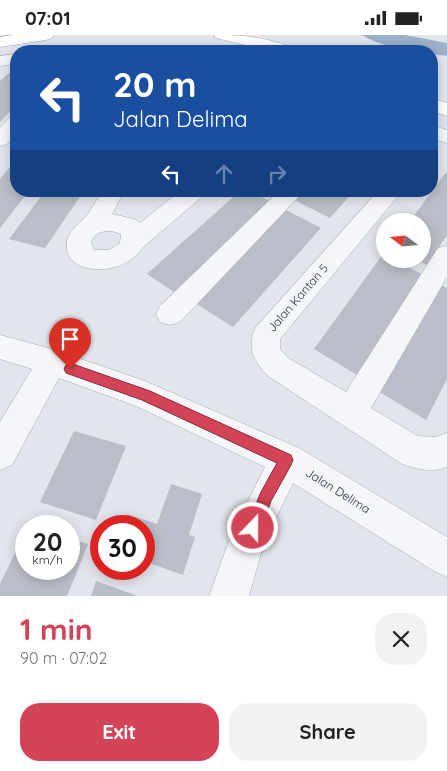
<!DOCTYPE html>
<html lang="en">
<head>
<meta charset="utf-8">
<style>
	body { margin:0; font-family:Quicksand,sans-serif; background:#f2f2f2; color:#222; height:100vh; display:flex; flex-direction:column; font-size:19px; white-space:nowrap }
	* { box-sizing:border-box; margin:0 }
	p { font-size:16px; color:#767676 }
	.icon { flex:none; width:28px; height:28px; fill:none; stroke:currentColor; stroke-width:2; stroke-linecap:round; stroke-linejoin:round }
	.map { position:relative; height:561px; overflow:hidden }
	.sheet { display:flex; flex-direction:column; background:#fff; flex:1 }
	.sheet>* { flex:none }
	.banner { position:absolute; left:10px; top:10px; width:428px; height:152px; border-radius:20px; box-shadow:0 2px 12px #0003; background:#1a4fa0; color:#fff; overflow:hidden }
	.needle { width:32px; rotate:286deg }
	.controls { position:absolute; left:376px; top:178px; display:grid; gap:10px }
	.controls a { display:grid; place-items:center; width:55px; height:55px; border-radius:50%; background:#fff; box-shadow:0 2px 12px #0003; font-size:25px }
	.speed { position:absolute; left:15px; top:480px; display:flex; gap:10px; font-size:25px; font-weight:700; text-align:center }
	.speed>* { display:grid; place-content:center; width:65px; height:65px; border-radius:50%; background:#fff; box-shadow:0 2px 12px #0003; line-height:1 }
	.speed small { font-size:12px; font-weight:400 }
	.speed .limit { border:8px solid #d22; background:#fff; color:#111 }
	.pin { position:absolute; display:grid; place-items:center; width:42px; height:42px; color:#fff; margin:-51px -21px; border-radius:50% 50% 50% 0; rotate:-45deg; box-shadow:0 0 5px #0007 }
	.pin .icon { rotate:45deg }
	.me { position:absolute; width:55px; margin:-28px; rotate:22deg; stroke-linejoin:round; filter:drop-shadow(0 0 4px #0008) }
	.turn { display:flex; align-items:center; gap:18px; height:105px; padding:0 20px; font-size:22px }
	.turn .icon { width:65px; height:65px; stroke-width:2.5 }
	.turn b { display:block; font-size:35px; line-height:42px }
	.lanes { display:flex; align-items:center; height:48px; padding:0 20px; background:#0003; justify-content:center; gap:25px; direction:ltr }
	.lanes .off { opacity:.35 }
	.round { display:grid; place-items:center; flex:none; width:52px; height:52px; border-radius:20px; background:#f2f2f2 }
	.head { display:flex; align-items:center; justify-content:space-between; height:85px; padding:0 20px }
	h1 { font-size:30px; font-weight:700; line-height:38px; color:#d24456 }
	.cta { display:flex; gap:10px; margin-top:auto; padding:10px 20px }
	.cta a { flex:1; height:58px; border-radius:20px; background:#d24456; color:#fff; font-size:20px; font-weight:700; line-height:58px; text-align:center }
	.cta a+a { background:#f2f2f2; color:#222 }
	.status { display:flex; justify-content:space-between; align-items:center; height:35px; padding:0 25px; background:#fff; direction:ltr }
	.status svg { height:14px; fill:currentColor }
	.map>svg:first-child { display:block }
</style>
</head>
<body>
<div class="status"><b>07:01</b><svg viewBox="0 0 49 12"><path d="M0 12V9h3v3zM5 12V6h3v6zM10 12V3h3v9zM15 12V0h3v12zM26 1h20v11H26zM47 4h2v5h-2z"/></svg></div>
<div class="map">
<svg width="447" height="561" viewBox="0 0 447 561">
	<rect width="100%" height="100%" fill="#e2e5eb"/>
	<path fill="#9cb2cb" d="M362,0h43l42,8v13l-16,-2v-3c-22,0 -50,-4 -69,-16z"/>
	<path fill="#b9bec8" d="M9,38l7,1v31l-16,17v-41z
		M16,125v31h13l-29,37v-49z
		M447,136v64l-20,30 -12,-6h7v-38h-12z
		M45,156h39l-39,57 -36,-9z
		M240,156h11l24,13 -95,92 -33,-22z
		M303,156h51l-24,27 -36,-18z
		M286,175l35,18 -88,99 -38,-24z
		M383,219l2,5h7l30,15 -65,101 -43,-26z
		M439,249l8,4v91l-21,41 -50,-30z
		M74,396l52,15 -30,74 -56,-18z
		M171,449l31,10 -13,41 6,2 -12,38 -39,-14v-35h-22l5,-12 30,10z
		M26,495v39h43v-31l19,6 -21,52h-67v-12z
		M96,546l42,15h-47z"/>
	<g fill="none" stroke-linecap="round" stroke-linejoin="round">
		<defs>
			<path id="minor" d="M16,19v10l-16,2v-10z
				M16,81v18l-9,10 -7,2v-18l9,-10z
				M431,90l16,5v13l-16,-5z
				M102,156h22l-12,23 22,5 6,4 40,-32h26l-3,5 -61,52c-16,29 -81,30 -75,-7 2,-12 14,-18 21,-27 5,-7 9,-15 14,-23zM112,196l9,3 -1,9 -11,7h-15l-3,-8c4,-10 12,-11 21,-11z
				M279,156h25l-124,131 -10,3 -10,-3 -4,-8 4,-8z
				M378,156h24l-122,148v10l8,9 58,34 92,-144 9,-2v31l-76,131 47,28 18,1 11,-4v34c-14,6 -31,2 -45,-3l-134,-88c-14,-15 -22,-28 -12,-49z
				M0,300l52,14 93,32 154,67 148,89v40l-13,-6 -141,-88 -29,60 -15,53h-40l24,-66 32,-63 -129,-61 -77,-28 -47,87 -12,5v-48l32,-53 -32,-10z"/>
			<path id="major" d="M14,0h40l-2,3 -6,2 -46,7v-10z
				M214,0c31,0 48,2 77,12l2,4h-23l-54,-13z
				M431,63l16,5v13l-16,-5z"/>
		</defs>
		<use href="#minor" stroke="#a7acb5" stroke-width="1"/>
		<use href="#major" stroke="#a1a9b7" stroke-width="1"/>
		<use href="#minor" fill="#f5f6f9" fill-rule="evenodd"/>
		<use href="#major" fill="#fff" fill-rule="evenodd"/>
	</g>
	<path fill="#d24456" stroke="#882c38" d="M70,328l80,28 141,64 2,5 -2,5 -20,36 -12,33 -6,2 -5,-2 -2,-6 15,-36 16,-29 -135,-63 -76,-27 -2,-4 2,-4z"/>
	<g text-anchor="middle" stroke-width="4" stroke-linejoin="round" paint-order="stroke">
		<g font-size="12" fill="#293243" stroke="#f1f4f8">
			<text transform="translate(298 263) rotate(-49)" y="4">Jalan Kantan 5</text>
			<text transform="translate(338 456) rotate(32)" y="4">Jalan Delima</text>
		</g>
	</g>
</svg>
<div class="controls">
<a><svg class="needle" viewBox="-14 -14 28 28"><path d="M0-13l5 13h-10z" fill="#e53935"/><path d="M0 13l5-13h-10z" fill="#767676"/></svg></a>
</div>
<div class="speed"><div>20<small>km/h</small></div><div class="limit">30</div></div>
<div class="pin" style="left:70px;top:334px;background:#d93025"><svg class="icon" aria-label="arrive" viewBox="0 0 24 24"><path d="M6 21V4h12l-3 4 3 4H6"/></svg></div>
<svg class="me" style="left:253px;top:493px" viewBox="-20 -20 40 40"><circle r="17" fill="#d24456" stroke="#fff" stroke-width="3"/><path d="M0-11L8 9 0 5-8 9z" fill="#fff"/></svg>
<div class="banner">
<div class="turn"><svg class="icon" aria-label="left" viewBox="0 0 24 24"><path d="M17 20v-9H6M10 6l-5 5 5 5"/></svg><div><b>20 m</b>Jalan Delima</div></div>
<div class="lanes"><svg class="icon" aria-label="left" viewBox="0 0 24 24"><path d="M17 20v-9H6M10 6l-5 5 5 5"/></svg><svg class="icon off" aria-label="ahead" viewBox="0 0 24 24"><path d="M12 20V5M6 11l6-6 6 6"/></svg><svg class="icon off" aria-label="right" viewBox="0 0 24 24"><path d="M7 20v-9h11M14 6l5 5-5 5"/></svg></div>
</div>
</div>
<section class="sheet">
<div class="head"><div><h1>1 min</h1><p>90 m · 07:02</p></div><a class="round"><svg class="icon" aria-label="close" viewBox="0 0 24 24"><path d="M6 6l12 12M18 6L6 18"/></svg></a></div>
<div class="cta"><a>Exit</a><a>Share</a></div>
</section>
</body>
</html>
